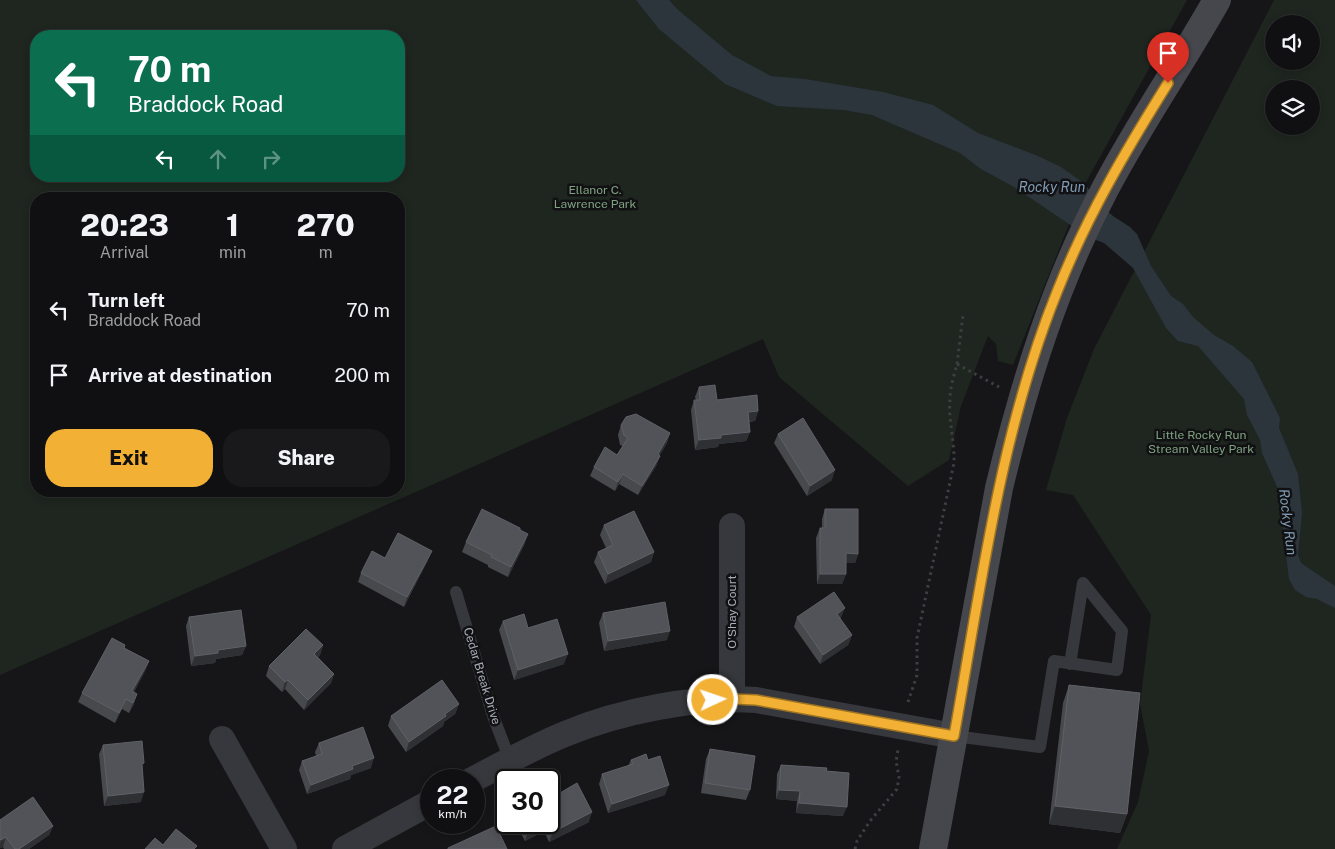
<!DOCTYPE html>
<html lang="en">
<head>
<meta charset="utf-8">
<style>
	body { margin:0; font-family:"Public Sans",sans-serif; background:#19191b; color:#f1f3f6; height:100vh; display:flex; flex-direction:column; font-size:19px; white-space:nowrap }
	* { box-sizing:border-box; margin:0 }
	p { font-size:16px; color:#9c9d9f }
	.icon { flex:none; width:28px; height:28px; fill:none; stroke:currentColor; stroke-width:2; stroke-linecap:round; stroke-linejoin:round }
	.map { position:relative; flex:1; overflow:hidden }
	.details { position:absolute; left:30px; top:192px; width:375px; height:305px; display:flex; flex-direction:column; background:#101012; border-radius:20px; box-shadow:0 2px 8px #0003,0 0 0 1px #303032 }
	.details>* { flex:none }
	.guide { position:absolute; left:30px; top:30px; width:375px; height:152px; border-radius:20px; box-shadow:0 2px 8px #0003,0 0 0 1px #303032; background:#0b6e4f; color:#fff; overflow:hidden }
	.tools { position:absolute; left:1265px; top:15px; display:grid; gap:10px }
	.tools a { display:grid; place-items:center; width:55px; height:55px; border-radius:50%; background:#101012; box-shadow:0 2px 8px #0003,0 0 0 1px #303032; font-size:25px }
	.speed { position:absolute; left:420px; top:769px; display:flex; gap:10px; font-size:25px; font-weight:700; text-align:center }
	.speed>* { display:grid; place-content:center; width:65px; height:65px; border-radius:50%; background:#101012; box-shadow:0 2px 8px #0003,0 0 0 1px #303032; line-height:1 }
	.speed small { font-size:12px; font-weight:400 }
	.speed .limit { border:2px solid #111; border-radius:8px; background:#fff; color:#111 }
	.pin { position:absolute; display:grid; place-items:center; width:42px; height:42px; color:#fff; margin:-51px -21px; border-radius:50% 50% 50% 0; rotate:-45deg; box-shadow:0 0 5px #0007 }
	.pin .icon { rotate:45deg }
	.me { position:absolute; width:55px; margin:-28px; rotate:87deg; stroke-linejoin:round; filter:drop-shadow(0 0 4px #0008) }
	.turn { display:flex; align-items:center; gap:18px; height:105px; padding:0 15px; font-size:22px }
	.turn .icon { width:65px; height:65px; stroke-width:2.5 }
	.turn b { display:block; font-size:35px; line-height:42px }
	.lanes { display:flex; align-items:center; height:48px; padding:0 15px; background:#0003; justify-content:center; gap:25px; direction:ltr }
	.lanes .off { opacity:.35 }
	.eta { display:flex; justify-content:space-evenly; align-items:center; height:85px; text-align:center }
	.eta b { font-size:30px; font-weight:800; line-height:35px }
	.cta { display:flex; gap:10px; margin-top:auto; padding:10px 15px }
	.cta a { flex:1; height:58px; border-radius:20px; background:#f2b134; color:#111; font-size:20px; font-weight:800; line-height:58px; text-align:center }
	.cta a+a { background:#19191b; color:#f1f3f6 }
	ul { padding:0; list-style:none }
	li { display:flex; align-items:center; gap:15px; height:65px; padding:0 15px }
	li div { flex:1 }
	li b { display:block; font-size:19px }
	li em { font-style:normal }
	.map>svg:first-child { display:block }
</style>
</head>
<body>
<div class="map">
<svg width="1335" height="849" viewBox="0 0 1335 849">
	<rect width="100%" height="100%" fill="#161618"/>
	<path fill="#1e261f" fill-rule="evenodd" d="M0,0h1187l-102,184 -72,181 -15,-4 -2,-17 -8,-8 -27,70 -12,54 -41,26 -129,-109 -16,-38 -763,336zM36,36h363v140h-363zM36,199h363v292h-363z
		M1274,0h61v849h-218l21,-47 11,-51 -9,-47 11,-89 -78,-120 -27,-5 21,-72 27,-69zM1274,24h37v37h-37zM1274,89h37v37h-37z"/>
	<path fill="#2c353c" d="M636,0h33l8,9 55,46 39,21 34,3 78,13 50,13 45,28 60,23 23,11 24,17 15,21 13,11 17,11 7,7 14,32 20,30 12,8 10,13 21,18 19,11 19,16 28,56 -1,10 19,46 4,39 -4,42 3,8 34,23v22l-18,-9 -11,-2 -11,-7 -6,-11 -11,-90 -16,-36 -2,-13 -13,-25 -3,-16 -46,-53 -20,-5 -12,-13 -33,-60 -29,-25 -16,-6 -74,-50 -33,-18 -21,-16 -88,-38 -28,-5 -67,-4 -52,-22 -66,-55z"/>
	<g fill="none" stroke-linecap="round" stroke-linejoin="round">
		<path stroke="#3d3f44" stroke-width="3" stroke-dasharray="2.5 4" stroke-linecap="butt" d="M957,364l6,-49
			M908,702l9,-27v-37l37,-175c1,-21 -6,-42 -4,-64 0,-11 4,-24 7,-35l42,23
			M855,849l2,-8 13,-20 27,-32 2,-12 -3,-16 2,-11"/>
		<path stroke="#37383d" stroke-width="12" d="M456,592l37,124 17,44
			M954,736l86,11 14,-86 63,9 5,-39 -39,-48 -13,81"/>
		<path stroke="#37383d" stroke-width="26" d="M732,526v173
			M222,739l62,110
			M472,780c31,-16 61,-33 93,-46 55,-23 131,-38 191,-34l198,36
			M345,849l86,-47"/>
		<path stroke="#45474d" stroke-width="28" d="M933,849l66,-361c25,-104 56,-205 106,-299 34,-65 76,-125 112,-189"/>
	</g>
	<path fill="#47494d" d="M699,387l18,13 41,11 -3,10 -6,1 1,10 -4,9 -27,3 -1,3 -23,3 -4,-40 3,-10h2l-1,-3z
		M621,425l49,8 -3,10 -8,13h1l-4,10 -18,29 -19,-11 -4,7 -25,-15 4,-9 23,-12 6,-9 -3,-1 -2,-10z
		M778,434l54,46 -25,16 -33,-53z
		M825,509l33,45 -3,9h-9v11l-4,10h-25l-1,-46 4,-10h2v-9z
		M604,525l50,27 -3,10 -46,22 -11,-22 4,-10 8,-4 -6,-13z
		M520,530l5,13 -17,34 -20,-10v-2l-26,-13 4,-10z
		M385,558l43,2 -24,47 -46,-25 3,-9z
		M603,613l64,27 -63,11 -5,-28z
		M189,617l57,29 -4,9 -26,4 -1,4 -24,3 -5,-40z
		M797,617l44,1 -1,1 12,16 -4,10 -28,19 -26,-37z
		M503,621l25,7 36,36 -50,16 -15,-50z
		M323,645l-3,10 -2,2 16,17 -3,9 -27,27 -19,-21 -3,3 -16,-16 3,-10z
		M124,648l25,13 -4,10 -11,21v12l-5,9 -7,-4 -7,14 -37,-21 4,-9z
		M1069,685l58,129 -7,19 -71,-9 14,-121z
		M459,704l-4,10 -11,8 -1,4 -37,26 -18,-26 3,-10z
		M319,743l52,25 -20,7 -1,4 -43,15 -8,-24 3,-9 14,-5 -1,-4z
		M103,745l39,24 -1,33 -37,4 -5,-52z
		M710,749l40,41 -4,10 -45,-7 5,-34z
		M631,760h17l17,35 -57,18 -9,-29 3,-10 26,-8z
		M781,765l45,6 17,45 -47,-3 1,-12 -21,-2 1,-25z
		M560,793l29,29 -40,20 -5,-11 -19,10 -10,-19h34z
		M0,820l53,6 -4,9 -20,14h-25l-1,-2 -3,1z"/>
	<path fill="#2f3033" d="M758,411l-3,10 -10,1 3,-10z
		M750,432l-4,9 -27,3 -1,3 -23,3 4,-10 22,-5z
		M670,433l-3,10 -13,21 4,-10z
		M660,456l-4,10 -18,29 4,-9z
		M835,470l-3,10 -25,16 3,-10z
		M623,474l-4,10 -4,7 3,-9z
		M528,534l-3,9 -17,34 3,-10z
		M432,551l-4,9 -24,47 3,-10z
		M654,552l-3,10 -46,22 3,-10z
		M846,553l12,1 -3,9h-13z
		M820,574h26l-4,10h-25z
		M845,608l-4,10 -8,5 4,-9z
		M670,631l-3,9 -63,11 4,-10z
		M852,635l-4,10 -28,19 3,-9z
		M323,645l-3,10 -9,8 3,-9z
		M246,646l-4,9 -26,4 -1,4 -24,3 4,-10 23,-6z
		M568,654l-4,10 -50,16 4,-10z
		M149,661l-4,10 -16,30 3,-10z
		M334,674l-3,9 -27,27 4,-10z
		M288,680l-3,9 -3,3 3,-10z
		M137,694l-3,10 -5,9 4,-10z
		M126,699l-4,10 -7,14 4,-10z
		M459,704l-4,10 -11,8 -1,4 -37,26 3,-10 36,-28z
		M374,758l-3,10 -20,7 -1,4 -43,15 4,-9 41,-19z
		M669,785l-4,10 -57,18 4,-9z
		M779,790l21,1 -3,10 -21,-2z
		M144,792l-3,10 -37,4 4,-10z
		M799,803l48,4 -4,9 -47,-3z
		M1055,806l72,8 -7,19 -71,-9z
		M592,812l-3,10 -40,20 4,-10z
		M546,822h1l-3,9 -19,10 3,-10z
		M53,826l-4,9 -20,14h-10z
		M6,837l-3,10 -3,1v-4l1,-4z"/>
	<path fill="#525359" stroke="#5f6168" d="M715,385l2,15 40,-5 1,16 -10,1 2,20 -29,3v3l-22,2 -5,-40h6l-1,-13z
		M636,414l34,19 -12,21 2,2 -18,30 -19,-12 -5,8 -24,-15 11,-20 12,8 11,-17 -4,-3 -3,-10 5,-8z
		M803,418l32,52 -25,16 -32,-52z
		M482,509l38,19v2l8,4 -17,33 -20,-10 1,-2 -26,-13z
		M825,509h33v45l-12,-1v21h-26v-46h5z
		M634,511l20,41 -46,22 -10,-22 15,-7 -9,-20z
		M398,533l34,18 -25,46 -46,-24 11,-22 13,7z
		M834,592l11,16 -8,6 15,21 -29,20 -26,-38z
		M665,602l5,29 -62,10 -5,-28z
		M241,610l5,36 -28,4v3l-23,3 -6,-39z
		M524,614l4,14 29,-9 11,35 -50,16 -15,-49z
		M306,629l17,16 -9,9 20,20 -26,26 -20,-20 -3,2 -16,-16z
		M112,638l13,7 -1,3 25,13 -17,30 5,3 -4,9 -7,-4 -7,14 -37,-20z
		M442,680l17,24 -14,10 1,2 -37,26 -18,-26z
		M1069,685l71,8 -13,121 -72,-8z
		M363,727l11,31 -22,8 1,3 -42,16 -9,-24 20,-7 -3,-11z
		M142,741l2,22 -2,1 2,28 -36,4 -5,-51z
		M710,749l45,7 -5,34 -45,-7z
		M646,754l2,6 12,-4 9,29 -57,19 -10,-30 31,-10 -2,-4z
		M781,765l46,3 -1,3 23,2 -2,34 -48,-4 1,-12 -21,-1z
		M577,783l15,29 -39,20 -5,-10h1v-30l8,-4 3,5z
		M33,797l20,29 -34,23h-4l-9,-12 -5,3 -1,-1v-19z
		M524,822h22l-18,9z
		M496,826l11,23h-59v-1z
		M176,829l21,17 -3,3h-49l10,-11 8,7z"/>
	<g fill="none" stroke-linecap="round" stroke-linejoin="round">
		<defs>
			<path id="route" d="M713,700l19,-1 24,1 198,36c27,-149 46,-303 103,-444 29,-74 69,-142 111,-209"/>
		</defs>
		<use href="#route" stroke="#9d7322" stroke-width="12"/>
		<use href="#route" stroke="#f2b134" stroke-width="9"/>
	</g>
	<g text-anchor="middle" stroke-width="5" stroke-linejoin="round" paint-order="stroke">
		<g font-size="12" fill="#7fa381" stroke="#111113">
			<text x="595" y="194">Ellanor C.<tspan x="595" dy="14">Lawrence Park</tspan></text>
			<text x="1201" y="439">Little Rocky Run<tspan x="1201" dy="14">Stream Valley Park</tspan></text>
		</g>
		<g font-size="12" fill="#a8adb8" stroke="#111113">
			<text transform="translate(732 612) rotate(-90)" y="4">O'Shay Court</text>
			<text transform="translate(482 676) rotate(73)" y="4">Cedar Break Drive</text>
		</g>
		<g font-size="14" font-style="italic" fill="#7f9bb3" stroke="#111113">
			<text x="1052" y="192">Rocky Run</text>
			<text transform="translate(1288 522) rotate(83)" y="5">Rocky Run</text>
		</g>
	</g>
</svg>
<div class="tools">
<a><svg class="icon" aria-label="sound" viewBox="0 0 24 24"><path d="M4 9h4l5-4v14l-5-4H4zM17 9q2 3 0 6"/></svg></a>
<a><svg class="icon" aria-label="layers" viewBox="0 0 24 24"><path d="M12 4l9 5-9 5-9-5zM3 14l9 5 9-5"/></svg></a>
</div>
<div class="speed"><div>22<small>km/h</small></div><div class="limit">30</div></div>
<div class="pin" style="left:1168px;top:83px;background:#d93025"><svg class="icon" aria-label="arrive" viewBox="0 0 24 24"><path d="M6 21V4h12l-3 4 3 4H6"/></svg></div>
<svg class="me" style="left:713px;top:700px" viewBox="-20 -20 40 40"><circle r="17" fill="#f2b134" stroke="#fff" stroke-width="3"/><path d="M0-11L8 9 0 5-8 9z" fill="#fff"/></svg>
<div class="guide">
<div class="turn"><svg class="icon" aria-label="left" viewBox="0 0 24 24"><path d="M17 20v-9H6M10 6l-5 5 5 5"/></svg><div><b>70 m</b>Braddock Road</div></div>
<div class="lanes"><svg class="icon" aria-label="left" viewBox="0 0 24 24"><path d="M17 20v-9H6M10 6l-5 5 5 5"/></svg><svg class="icon off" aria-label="ahead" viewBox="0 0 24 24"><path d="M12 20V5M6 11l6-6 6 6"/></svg><svg class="icon off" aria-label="right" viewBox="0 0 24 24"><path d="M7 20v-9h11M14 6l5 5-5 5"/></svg></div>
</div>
<section class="details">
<div class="eta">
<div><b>20:23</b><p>Arrival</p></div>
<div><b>1</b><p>min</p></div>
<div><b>270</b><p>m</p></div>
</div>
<ul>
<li><svg class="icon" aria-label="left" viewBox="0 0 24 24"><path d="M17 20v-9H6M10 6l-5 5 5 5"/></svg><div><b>Turn left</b><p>Braddock Road</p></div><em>70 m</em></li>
<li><svg class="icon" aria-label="arrive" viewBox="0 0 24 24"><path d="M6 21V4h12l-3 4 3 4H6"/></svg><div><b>Arrive at destination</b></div><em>200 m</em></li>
</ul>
<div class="cta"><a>Exit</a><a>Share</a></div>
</section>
</div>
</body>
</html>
